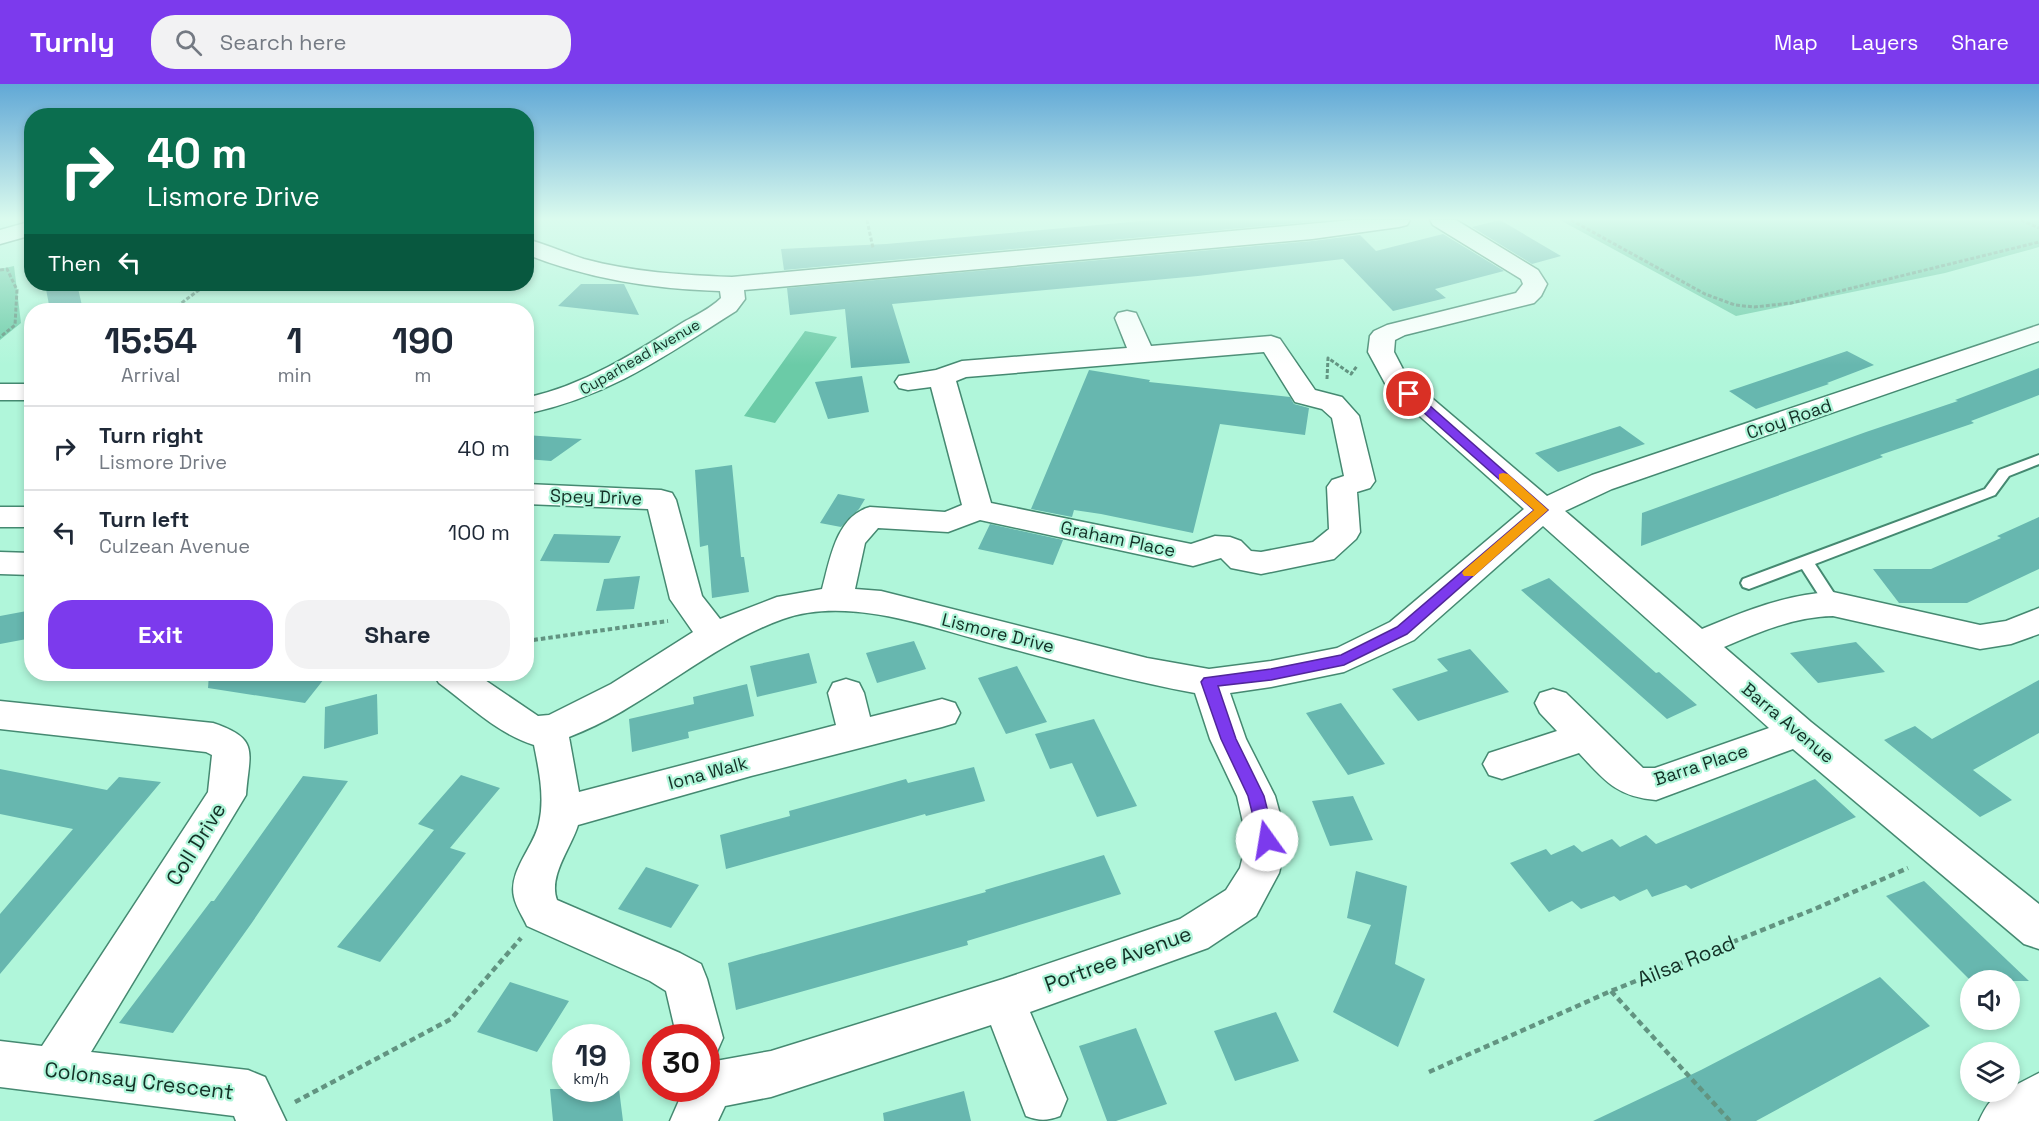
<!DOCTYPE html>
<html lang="en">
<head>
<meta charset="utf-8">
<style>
	body { margin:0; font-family:"Space Grotesk",sans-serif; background:#f2f2f3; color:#1f2937; height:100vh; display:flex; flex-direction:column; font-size:22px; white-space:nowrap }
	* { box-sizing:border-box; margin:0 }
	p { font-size:20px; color:#747a83 }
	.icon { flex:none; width:33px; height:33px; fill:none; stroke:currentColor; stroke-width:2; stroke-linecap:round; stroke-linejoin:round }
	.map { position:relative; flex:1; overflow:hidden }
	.details { position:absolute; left:24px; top:219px; width:510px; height:378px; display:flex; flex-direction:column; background:#fff; border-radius:24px; box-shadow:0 3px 9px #0003 }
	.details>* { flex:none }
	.top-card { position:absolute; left:24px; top:24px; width:510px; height:183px; border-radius:24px; box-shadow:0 3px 9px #0003; background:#0b6e4f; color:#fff; overflow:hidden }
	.fabs { position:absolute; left:1960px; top:886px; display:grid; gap:12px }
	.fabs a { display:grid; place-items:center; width:60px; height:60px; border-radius:50%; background:#fff; box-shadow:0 3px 9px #0003; font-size:30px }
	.speed { position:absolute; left:552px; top:940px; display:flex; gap:12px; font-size:30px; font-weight:700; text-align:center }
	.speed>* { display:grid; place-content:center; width:78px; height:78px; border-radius:50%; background:#fff; box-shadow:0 3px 9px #0003; line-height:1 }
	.speed small { font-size:15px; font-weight:400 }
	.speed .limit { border:9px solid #d22; background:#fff; color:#111 }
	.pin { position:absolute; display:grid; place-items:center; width:51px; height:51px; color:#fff; margin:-26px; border:3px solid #fff; border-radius:50%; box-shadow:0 2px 6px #0007 }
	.me { position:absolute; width:66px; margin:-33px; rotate:347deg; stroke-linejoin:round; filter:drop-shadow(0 0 4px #0008) }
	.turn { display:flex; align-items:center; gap:21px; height:126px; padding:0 24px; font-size:27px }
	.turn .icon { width:78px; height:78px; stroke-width:2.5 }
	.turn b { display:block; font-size:42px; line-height:51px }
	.then { display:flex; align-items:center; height:57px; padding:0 24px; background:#0003; gap:12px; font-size:22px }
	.eta { display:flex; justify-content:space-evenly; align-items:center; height:102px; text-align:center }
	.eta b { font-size:36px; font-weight:800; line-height:42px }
	.cta { display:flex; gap:12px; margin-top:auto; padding:12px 24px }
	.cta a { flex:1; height:69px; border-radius:24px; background:#7c3aed; color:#fff; font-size:24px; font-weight:800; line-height:69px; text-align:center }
	.cta a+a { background:#f2f2f3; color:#1f2937 }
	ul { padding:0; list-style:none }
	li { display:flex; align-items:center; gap:18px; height:84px; padding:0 24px; border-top:2px solid #e0e1e3 }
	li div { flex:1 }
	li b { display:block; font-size:22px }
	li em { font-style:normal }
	header { display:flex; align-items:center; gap:36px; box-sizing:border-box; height:84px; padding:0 30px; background:#7c3aed; color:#fff }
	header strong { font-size:28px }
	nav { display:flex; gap:33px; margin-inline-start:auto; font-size:21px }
	.search { width:420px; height:54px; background:#f2f2f3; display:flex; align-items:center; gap:15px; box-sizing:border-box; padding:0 21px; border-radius:24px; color:#747a83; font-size:22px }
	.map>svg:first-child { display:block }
</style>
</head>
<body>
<header>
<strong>Turnly</strong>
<div class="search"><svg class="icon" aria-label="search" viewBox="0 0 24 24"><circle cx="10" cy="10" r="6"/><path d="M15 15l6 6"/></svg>Search here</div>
<nav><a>Map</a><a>Layers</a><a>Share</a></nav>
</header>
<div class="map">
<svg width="2039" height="1037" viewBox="0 0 2039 1037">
	<rect width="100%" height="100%" fill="#b0f6da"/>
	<path fill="#6bcba7" d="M1560,136h479v27l-94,26 -209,43z
		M14,182l7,57 -21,17v-71z
		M805,247l32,6 -62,86 -31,-7z"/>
	<path fill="#67b7af" d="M1154,136h175l-545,50 -3,-21 105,-5z
		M1500,136l61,36 -29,8 -60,-37z
		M1443,150l61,37 -69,18 11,9 -53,13 -50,-52 -145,17 -306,28 18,59 -59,5 -6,-59 -55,6 -3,-27 525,-47 48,-6 16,16z
		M45,200h32l6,26h-33z
		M581,200h43l15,31 -81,-9z
		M1847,267l27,14 -47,18 2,1 -73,25 -27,-18z
		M2039,284v27l-68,26 3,2 -94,32 3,2 -242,89 1,-33 224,-81 92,-31 -3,-1z
		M1089,286l61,10 -1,2 141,15 4,7 15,4 -4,27 -85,-11 -27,109 -92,-19 -27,-4 -2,7 -41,-8z
		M862,292l7,36 -41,7 -13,-37z
		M1620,342l25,18 -87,28 -23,-19z
		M526,351l56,4 -31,22 -25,-2z
		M732,381l9,92h3l5,35 -37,6 -4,-53 -8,2 -5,-77z
		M838,410l27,5 -6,10 -18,18 -21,-4z
		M2039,433v52l-72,34h-68l-26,-34h58l70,-31 -4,-2z
		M990,440l73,16 -10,25 -75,-16z
		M554,450l67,2 -12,27 -69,-2z
		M640,492l-6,33 -38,2 8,-32z
		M1549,494l107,95 3,-1 38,33 -30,14 -146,-129z
		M32,526v28l-32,6v-28z
		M914,557l12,28 -49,14 -11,-30z
		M1856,558l29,30 -67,11 -28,-30z
		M1470,565l39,43 -91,29 -26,-32 56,-18 -11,-12z
		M809,569l8,30 -60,14 -7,-31z
		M1017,582l30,56 -41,12 -28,-56z
		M209,590h119l-23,29 -97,-15z
		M2039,596v53l-66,37 39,30 -32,17 -96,-77 31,-14 17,13z
		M747,600l7,32 -66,16 1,6 -57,14 -3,-33 65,-15 -1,-7z
		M377,610l1,40 -54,15 1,-42z
		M1341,619l44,61 -37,11 -42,-62z
		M1094,635l43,87 -40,11 -25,-54 -22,6 -15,-35z
		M974,683l11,34 -59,15 -1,-2 -199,55 -6,-34 70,-19 -1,-5 117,-32 2,4z
		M0,685l107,21 12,-13 42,5 -161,192v-60l73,-85 -73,-15z
		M461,691l39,13 -50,60 16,5 -86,109 -43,-15 97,-117 -16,-6z
		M303,692l45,5 -97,143 -78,109 -54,-10 92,-122h3z
		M1815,695l41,38 -165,72 -5,-4 -34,12 -5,-8 -27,12 -6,-5 -33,13 -9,-8 -23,11 -39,-49 36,-14 5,6 23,-10 8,7 30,-13 8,8 26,-12 10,9z
		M1353,712l20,44 -43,6 -18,-45z
		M1104,771l17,39 -154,47 1,4 -232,65 -8,-47 258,-71 -1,-2z
		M646,783l53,18 -28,43 -53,-19z
		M1356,787l51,15 -12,78 30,15 -27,68 -65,-35 38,-87 -24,-7z
		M1924,797l105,100h-58l-85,-85z
		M1880,893l50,49 -174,95h-163l108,-51z
		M510,898l59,19 -32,51 -60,-20z
		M1276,928l23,49 -64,20 -21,-50z
		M1136,944l31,76 -51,17h-9l-28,-75z
		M550,1005h69l4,32h-70z
		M964,1007l7,30h-87l-1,-8z"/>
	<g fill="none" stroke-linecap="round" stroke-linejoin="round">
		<defs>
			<path id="lane" d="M2039,371v9l-30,12 -14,19 -180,69 26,40 -2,4h-12l-25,-39 -53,20 -6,-2 -2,-4 2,-4 242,-90 14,-19z"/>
			<path id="street" d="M1352,136h58l-3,5 -8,2 -87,12 -568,51 1,9 -9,12c-71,45 -126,85 -210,103v-16c58,-13 107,-44 156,-75 12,-7 28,-14 39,-25l-1,-7c-66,-2 -132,-12 -194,-37v-15c20,5 39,14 58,20 48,13 98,16 148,18z
				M1430,136h26l82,50 9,14 -6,12 -7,7 -129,32 -10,5 -1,12 13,25 140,119 45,-21 447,-150v16l-427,148 -47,22 137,118c43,-18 84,-35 131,-37l147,33 26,-4 33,-13v26l-28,10 -31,5 -147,-33c-40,1 -73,16 -109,31l87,75 228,182v45l-15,-5 -231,-195 -137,51c-39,-3 -52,-20 -77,-47l-77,26 -13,-4 -6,-11 6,-11 68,-22 -17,-18 -5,-10 5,-10 13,-4 13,4 77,75h12l114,-40 -226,-202 -129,114 -70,32 -73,15 -41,6 16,46 29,57 12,44 -8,33 -23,43 -48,32 -178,64 37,87 -7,17c-14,5 -20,5 -34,0l-35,-91 -220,72 -46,9 -7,15h-48l14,-32h22v-26l4,-1 61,-11 232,-72 177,-60 46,-29 14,-22 7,-28 -10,-44 -27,-57 -15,-46c-66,-12 -130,-30 -194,-47 -66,-17 -151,-51 -218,-27 -78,28 -137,89 -214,118l10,55 257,-67 -8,-32 5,-10 13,-4 13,4 5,10 6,24 72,-18 13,4 5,10 -5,10 -13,4 -191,49 -173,49c-7,23 -30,51 -21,75l123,53 21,11 6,15 16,59 -7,16 -10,4v-20h-29l-11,-47 -16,-10 -123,-55c-4,-9 -11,-19 -13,-29 -6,-26 20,-50 25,-74 6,-25 0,-53 -5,-78 -36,-11 -65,-40 -95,-62l-6,-9h43l62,42 11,-1 62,-31 82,-52 -23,-33 -22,-90 -122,-5v-20l135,6 11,3 4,7 26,96 18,23 57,-22 45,-8c8,-29 14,-73 48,-82l75,5 17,-7 -31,-118 -23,3 -9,-2 -4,-6 4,-6 37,-6 26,-9 165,-13 -12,-30 3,-5 9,-2 9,2 15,33 120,-10 9,3 35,51 27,7 17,19 16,65 -5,7 -13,4 3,40 -4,7 -22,20 -73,15 -30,-6 -10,-10 -28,8 -213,-46 -32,12 -70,-4 -13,15 -10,46 26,2 266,67 62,11 62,-8 66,-13 53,-26 134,-113 -137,-122 -19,-35 2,-16 4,-5 13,-6 129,-32 7,-9 -2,-5 -88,-54zM1264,268l31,50 27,7 10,9 12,58 -12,4 -5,7 2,42 -16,13 -52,10 -10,-1 -10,-10 -11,-4 -15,-1 -24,8 -200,-41 -35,-122 10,-4z
				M32,137v14l-32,9v-14z
				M0,300h32v16h-32z
				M0,423h32v20h-32z
				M0,468l32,1v22l-32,-1z
				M0,617l213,22c48,16 36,29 33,72l-155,257 157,18 17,7 21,44h-50l-2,-5 -234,-29v-46l42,5 166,-254 4,-37 -6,-3 -206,-23z
				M2039,989v48h-60c6,-13 14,-29 31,-29v-4z"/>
		</defs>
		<use href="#lane" stroke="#458971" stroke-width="4"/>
		<use href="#street" stroke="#458971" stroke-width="3"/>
		<path stroke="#629481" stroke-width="3" stroke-dasharray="4 2" stroke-linecap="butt" d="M867,136l6,28
			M1571,136l134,74 30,11 19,2 37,-4 248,-61
			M2021,136l18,8
			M0,186l7,-1 10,21 -2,35 -15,12
			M172,226l35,-26
			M1327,295l1,-21 23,16 6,-8"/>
		<path stroke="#629481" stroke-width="4" stroke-dasharray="4.5 3" stroke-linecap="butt" d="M526,557l142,-20"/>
		<path stroke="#629481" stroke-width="4.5" stroke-dasharray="6 4" stroke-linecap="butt" d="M1611,907l119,130
			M1429,988l182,-81 206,-83 91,-40
			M295,1018l156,-83 70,-81"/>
		<use href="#lane" fill="#fff" fill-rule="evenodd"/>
		<use href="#street" fill="#fff" fill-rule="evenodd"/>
	</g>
	<linearGradient id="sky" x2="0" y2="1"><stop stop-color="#61a8d6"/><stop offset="0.48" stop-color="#dbfbee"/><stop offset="1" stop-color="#dbfbee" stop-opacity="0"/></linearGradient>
	<rect width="2039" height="281" fill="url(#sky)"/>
	<path fill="#7c3aed" stroke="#51269a" stroke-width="1.5" d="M1409,306l4,1 135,119 -141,124 -63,31 -73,15 -53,6 18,53 28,57 11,44 -2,5 -6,2 -6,-2 -2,-5 -11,-44 -27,-57 -20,-57 3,-4 67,-9 70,-14 56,-28 137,-117 -129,-114 -2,-2z"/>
	<path fill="#f59e0b" d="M1503,389l5,1 40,36 -74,66h-10l-2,-3 2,-3 70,-60 -35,-30v-6z"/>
	<g text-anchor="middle" stroke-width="4.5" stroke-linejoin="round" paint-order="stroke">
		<g font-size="15" fill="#133026" stroke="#b0f6da">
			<text transform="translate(640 273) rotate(-30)" y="5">Cuparhead Avenue</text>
		</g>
		<g font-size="18" fill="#133026" stroke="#b0f6da">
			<text transform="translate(1789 335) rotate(-19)" y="6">Croy Road</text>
			<text transform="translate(596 413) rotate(2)" y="6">Spey Drive</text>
			<text transform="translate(1118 455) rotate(12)" y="6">Graham Place</text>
			<text transform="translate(998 549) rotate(14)" y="6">Lismore Drive</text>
			<text transform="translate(1788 639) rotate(40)" y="6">Barra Avenue</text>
			<text transform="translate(1701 681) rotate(-18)" y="6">Barra Place</text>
			<text transform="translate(708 689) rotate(-15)" y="6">Iona Walk</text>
		</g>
		<g font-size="21" fill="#133026" stroke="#b0f6da">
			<text transform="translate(196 760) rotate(-58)" y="7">Coll Drive</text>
			<text transform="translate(1118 875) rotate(-20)" y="7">Portree Avenue</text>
			<text transform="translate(1686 877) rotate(-22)" y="7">Ailsa Road</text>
			<text transform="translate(139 997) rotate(7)" y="7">Colonsay Crescent</text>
		</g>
	</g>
</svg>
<div class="fabs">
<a><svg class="icon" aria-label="sound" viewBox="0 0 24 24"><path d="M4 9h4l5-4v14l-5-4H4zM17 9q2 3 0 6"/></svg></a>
<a><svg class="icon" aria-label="layers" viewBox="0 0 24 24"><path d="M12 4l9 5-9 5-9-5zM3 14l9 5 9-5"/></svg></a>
</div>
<div class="speed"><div>19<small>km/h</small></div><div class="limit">30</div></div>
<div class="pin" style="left:1409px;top:310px;background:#d93025"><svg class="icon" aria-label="arrive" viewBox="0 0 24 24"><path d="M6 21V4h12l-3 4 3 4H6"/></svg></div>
<svg class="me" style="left:1267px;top:756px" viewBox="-20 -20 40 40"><circle r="19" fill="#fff"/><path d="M0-13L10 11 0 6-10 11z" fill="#7c3aed"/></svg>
<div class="top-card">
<div class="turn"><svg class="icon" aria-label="right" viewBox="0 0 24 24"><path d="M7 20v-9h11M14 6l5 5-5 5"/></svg><div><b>40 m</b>Lismore Drive</div></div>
<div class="then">Then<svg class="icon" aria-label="left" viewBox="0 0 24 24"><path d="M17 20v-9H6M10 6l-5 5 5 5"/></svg></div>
</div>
<section class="details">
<div class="eta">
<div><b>15:54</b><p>Arrival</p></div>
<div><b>1</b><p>min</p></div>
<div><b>190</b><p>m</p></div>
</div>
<ul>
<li><svg class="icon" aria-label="right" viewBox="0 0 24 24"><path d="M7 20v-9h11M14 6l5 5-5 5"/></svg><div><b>Turn right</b><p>Lismore Drive</p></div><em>40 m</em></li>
<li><svg class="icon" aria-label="left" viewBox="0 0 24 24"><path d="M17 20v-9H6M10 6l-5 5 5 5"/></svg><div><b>Turn left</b><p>Culzean Avenue</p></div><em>100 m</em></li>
</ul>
<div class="cta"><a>Exit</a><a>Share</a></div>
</section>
</div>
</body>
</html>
